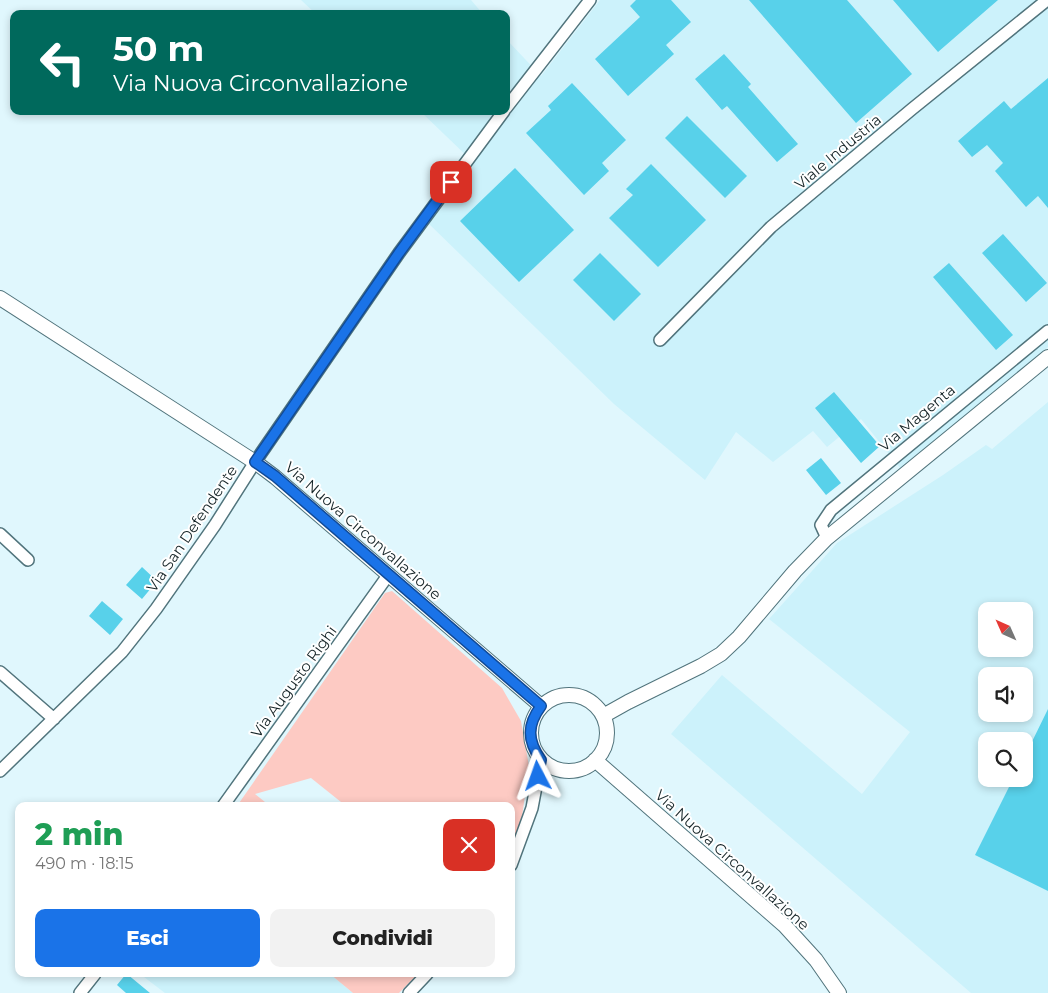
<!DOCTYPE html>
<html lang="it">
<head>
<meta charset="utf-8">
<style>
	body { margin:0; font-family:Montserrat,sans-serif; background:#f2f2f2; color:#222; height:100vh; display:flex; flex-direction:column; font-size:19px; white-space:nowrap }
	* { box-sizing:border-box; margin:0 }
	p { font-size:16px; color:#767676 }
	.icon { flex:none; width:28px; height:28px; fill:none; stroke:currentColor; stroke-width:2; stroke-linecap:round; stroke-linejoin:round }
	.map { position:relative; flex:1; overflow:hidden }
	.panel { position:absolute; left:15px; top:802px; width:500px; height:175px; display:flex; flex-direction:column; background:#fff; border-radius:10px; box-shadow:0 2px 8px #0003 }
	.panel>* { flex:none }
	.hud { position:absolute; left:10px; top:10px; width:500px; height:105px; border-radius:10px; box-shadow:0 2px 8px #0003; background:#00695c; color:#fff; overflow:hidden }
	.needle { width:32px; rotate:315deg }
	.fabs { position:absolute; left:978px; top:602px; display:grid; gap:10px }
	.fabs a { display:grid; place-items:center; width:55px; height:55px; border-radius:10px; background:#fff; box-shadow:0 2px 8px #0003; font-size:25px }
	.pin { position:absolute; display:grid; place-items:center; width:42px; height:42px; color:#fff; margin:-21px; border-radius:10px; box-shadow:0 2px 8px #0006 }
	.me { position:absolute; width:55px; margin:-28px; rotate:356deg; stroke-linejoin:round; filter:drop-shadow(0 0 4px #0008) }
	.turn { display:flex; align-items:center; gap:18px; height:105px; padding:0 20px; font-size:22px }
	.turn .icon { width:65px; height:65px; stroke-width:2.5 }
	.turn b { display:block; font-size:35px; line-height:42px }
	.round { display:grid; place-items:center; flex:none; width:52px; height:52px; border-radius:10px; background:#f2f2f2 }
	.head { display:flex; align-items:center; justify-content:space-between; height:85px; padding:0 20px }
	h1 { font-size:30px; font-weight:800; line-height:38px; color:#1e9e55 }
	.button { display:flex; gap:10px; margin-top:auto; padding:10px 20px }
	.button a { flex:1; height:58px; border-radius:10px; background:#1a73e8; color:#fff; font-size:20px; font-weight:800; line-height:58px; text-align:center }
	.button a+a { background:#f2f2f2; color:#222 }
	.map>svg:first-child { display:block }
</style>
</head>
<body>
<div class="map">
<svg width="1048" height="993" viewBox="0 0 1048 993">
	<rect width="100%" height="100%" fill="#e0f7fd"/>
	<path fill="#ccf2fb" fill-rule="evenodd" d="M301,0h170l12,14h-167z
		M600,0h448v347l-148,121 -39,-49 -34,28 -14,-16 -40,31 -37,-30 -31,48 -91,-76 -186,-181 43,-63 -51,-49h86v-72l35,37z
		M1048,402v591h-77l-300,-259 51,-59 140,119 48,-62 -141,-113 68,-76 106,-68 43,-30 6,4zM986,611h38v38h-38zM986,676h38v38h-38zM986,741h38v38h-38z
		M140,974h190l23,19h-188z"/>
	<path fill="#fdcac3" d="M392,591l110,97 19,33 8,45 -8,58 -10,26v-44h-165l-35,-28 -56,16 15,12h-33l148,-213z
		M330,974h88l-19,19h-46z"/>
	<path fill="#58d1ea" d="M636,0h35l20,22 -25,23 8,9 -46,42 -33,-37 45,-42 -10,-11z
		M749,0h98l65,74 -56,49z
		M893,0h105l-60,52z
		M724,54l27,30 -3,3 50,57 -21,18 -50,-56 -5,4 -27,-31z
		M1048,78v130l-10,-12 -12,11 -31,-36 8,-8 -16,-18 -15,12 -14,-16 46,-40 7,8z
		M572,83l54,57 -24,23 7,8 -25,24 -58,-62 25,-23 -3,-4z
		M687,116l60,60 -22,22 -60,-60z
		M651,164l55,56 -48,47 -49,-49 24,-23 -7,-6z
		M515,168l59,62 -55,52 -59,-61z
		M1003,234l44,49 -21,19 -44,-49z
		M600,253l41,41 -27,27 -41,-41z
		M949,263l64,72 -17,15 -63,-73z
		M834,392l46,54 -19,17 -46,-55z
		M821,458l20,25 -15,12 -20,-25z
		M142,567l15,14 -15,18 -16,-14z
		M102,601l21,18 -13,16 -21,-19z
		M1048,709v182l-73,-36 38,-76h11v-21z
		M126,974h1l23,19h-24l-9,-8z"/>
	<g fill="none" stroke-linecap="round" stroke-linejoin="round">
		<defs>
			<path id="minor" d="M506,108l84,-108
				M660,340l111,-113 141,-118 135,-109
				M0,534l28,26
				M827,538l-6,-13 10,-15 217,-179
				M0,672l54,47
				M0,771l122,-119 34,-43 59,-84 40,-63 144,-209 105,-142
				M223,806l166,-232
				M511,865l21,-57 9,-48
				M80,993l15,-19
				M409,993l18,-19"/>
			<path id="tertiary" d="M0,298l255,164 20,15 266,229
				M531 733a38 38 0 1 1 76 0a38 38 0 1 1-76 0Z
				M603,716l25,-14 73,-36 20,-12 18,-17 56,-66 32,-33 221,-181
				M595,760l190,166 31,34 23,33"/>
		</defs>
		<use href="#minor" stroke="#51747c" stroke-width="14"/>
		<use href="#tertiary" stroke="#51747c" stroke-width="16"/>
		<use href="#minor" stroke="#fff" stroke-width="11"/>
		<use href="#tertiary" stroke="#fff" stroke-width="14"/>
	</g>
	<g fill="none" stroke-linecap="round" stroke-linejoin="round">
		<defs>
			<path id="route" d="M451,182l-52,71 -144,209 20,14 266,230c-14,19 -14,34 0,54l-3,16"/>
		</defs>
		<use href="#route" stroke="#114b97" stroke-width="12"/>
		<use href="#route" stroke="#1a73e8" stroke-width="9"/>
	</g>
	<g text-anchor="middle" stroke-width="4" stroke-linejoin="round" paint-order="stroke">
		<g font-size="15" fill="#152427" stroke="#fff">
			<text transform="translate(838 152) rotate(-40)" y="5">Viale Industria</text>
			<text transform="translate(917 418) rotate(-40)" y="5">Via Magenta</text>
			<text transform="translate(192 529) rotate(-56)" y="5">Via San Defendente</text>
			<text transform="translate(363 531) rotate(41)" y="5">Via Nuova Circonvallazione</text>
			<text transform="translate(294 682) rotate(-54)" y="5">Via Augusto Righi</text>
			<text transform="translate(732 860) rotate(42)" y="5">Via Nuova Circonvallazione</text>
		</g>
	</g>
</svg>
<div class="fabs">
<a><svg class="needle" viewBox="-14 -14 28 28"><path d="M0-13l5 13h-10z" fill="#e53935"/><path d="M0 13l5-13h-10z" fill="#767676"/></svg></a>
<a><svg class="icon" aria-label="sound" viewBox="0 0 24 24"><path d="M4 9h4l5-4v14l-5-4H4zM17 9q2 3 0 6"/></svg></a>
<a><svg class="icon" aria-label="search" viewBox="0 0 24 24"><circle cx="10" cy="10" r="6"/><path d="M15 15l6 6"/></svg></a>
</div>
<div class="pin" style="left:451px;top:182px;background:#d93025"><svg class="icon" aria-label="arrive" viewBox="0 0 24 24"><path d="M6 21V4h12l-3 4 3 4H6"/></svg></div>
<svg class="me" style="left:538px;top:776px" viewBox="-20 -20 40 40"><path d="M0-17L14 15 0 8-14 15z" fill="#1a73e8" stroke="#fff" stroke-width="4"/></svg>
<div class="hud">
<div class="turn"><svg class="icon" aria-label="left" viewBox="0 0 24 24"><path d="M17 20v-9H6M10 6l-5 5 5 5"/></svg><div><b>50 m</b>Via Nuova Circonvallazione</div></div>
</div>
<section class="panel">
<div class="head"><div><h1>2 min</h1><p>490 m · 18:15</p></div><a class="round" style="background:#d93025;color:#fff"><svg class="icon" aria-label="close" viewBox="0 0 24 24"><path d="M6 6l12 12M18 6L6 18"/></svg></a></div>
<div class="button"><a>Esci</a><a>Condividi</a></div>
</section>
</div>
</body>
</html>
